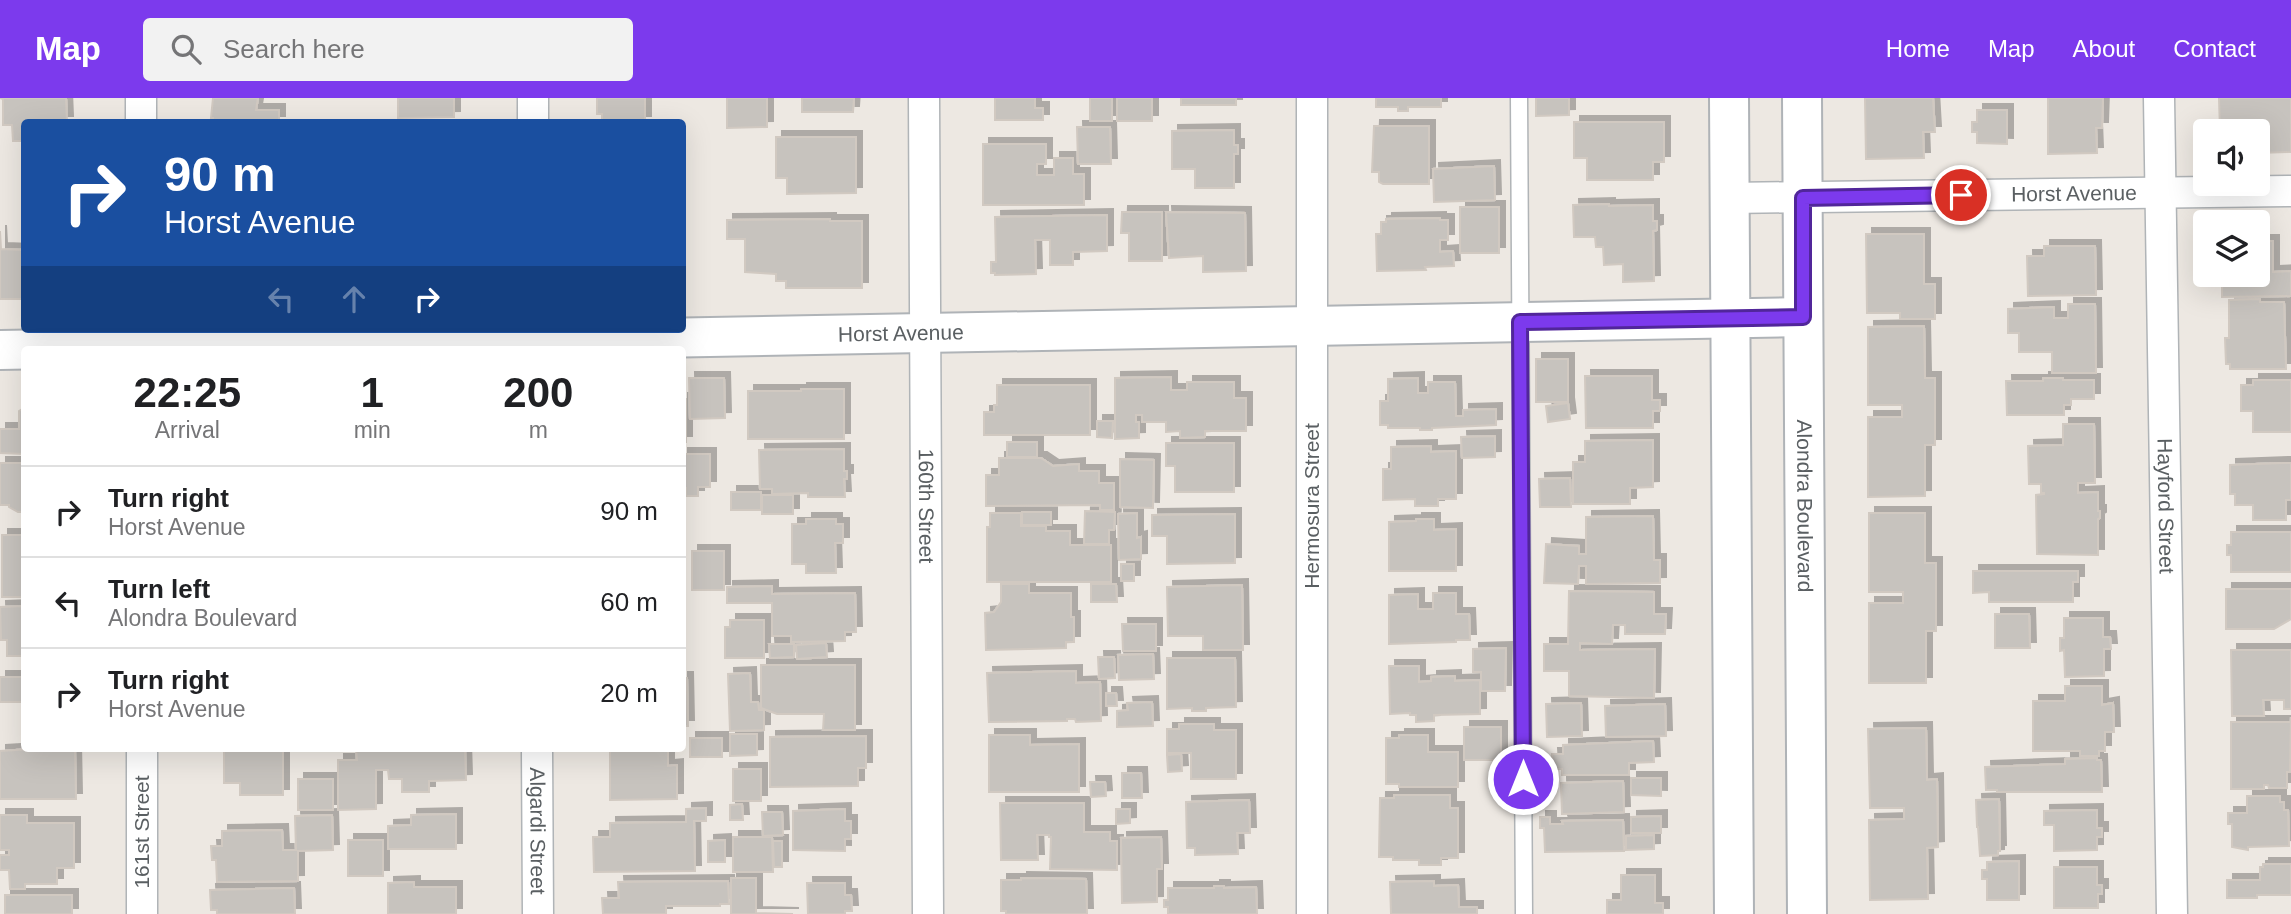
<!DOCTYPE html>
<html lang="en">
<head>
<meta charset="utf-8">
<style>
	body { margin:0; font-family:Helvetica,sans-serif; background:#f2f2f2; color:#202124; height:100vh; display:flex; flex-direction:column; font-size:26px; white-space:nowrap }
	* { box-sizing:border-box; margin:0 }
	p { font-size:23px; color:#757577 }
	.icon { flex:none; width:38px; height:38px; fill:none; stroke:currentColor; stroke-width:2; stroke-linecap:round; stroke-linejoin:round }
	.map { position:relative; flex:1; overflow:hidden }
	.sheet { position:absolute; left:21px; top:248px; width:665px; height:406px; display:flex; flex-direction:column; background:#fff; border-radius:7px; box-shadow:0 7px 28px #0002 }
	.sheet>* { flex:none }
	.banner { position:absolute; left:21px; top:21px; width:665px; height:214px; border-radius:7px; box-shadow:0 7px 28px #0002; background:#1a4fa0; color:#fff; overflow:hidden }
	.buttons { position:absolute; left:2193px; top:21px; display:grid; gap:14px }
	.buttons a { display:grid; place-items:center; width:77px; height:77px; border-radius:7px; background:#fff; box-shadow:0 7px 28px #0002; font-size:35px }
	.pin { position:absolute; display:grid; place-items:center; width:60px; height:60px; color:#fff; margin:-30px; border:4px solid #fff; border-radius:50%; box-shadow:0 2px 7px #0007 }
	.me { position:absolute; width:77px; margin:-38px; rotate:0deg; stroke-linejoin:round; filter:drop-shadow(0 0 5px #0008) }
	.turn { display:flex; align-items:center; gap:24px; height:147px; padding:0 28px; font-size:32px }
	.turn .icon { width:91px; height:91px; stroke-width:2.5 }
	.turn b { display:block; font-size:49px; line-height:60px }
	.lanes { display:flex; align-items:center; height:66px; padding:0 28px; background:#0003; justify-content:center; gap:35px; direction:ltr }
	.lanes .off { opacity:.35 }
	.eta { display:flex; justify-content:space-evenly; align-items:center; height:119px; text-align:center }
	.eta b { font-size:42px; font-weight:800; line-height:49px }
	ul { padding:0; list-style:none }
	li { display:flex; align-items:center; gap:21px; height:91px; padding:0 28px; border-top:2px solid #e0e0e0 }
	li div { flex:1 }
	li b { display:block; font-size:26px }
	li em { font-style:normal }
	header { display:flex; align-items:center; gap:42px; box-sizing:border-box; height:98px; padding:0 35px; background:#7c3aed; color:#fff }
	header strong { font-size:33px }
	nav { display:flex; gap:38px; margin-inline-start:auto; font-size:24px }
	.search { width:490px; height:63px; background:#f2f2f2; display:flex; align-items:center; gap:18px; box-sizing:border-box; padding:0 24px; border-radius:7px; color:#757577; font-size:26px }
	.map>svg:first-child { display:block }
</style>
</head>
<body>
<header>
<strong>Map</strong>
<div class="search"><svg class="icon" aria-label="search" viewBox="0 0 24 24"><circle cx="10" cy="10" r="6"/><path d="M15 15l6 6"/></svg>Search here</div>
<nav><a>Home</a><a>Map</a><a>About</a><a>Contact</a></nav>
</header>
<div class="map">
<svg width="2291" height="816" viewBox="0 0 2291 816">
	<defs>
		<filter id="shadow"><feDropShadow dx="6" dy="-6" stdDeviation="0" flood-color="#0004"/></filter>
	</defs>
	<rect width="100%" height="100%" fill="#ede8e2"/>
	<path fill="#c7c3be" stroke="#d1c9c1" stroke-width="2" filter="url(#shadow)" d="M0,0h66l1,24h-43v19h-11l-1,-16h-9v-26z
		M213,0h45l-2,12h23v12h-66v-4h-2z
		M398,0h56v19l-56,1z
		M597,0h48v24h-43v-8h-5z
		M727,0h40v29l-40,1z
		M802,0h52l-1,14h-51z
		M995,0h40v10h8v12h-48z
		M1090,0h22v23h-22z
		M1117,0h35v23h-35z
		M1181,0h55v7h-55z
		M1376,0h65v9h-33v4h-10v-4h-22z
		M1536,0h33v17l-33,1z
		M1865,0h68l2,34h-12l1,26 -58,1z
		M2048,0h55l-1,30h-6l1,25 -49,1z
		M2219,0h72v54l-33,1v-22h-38z
		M1977,12h30v34l-30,-1v-11h-5v-10h5z
		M1574,24h90v40h-11v18h-66v-22h-13z
		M1374,28h55v58h-46l-4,-2v-10h-7z
		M1077,29h33l1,37h-33z
		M1234,32v15h4v9h-4v34h-39v-19h-23v-38z
		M776,39h80v56l-69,1v-16h-11z
		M983,46h63v20h-9v11h17v-17h19v16h11v31h-101z
		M1494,68l1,34 -61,2 -1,-33z
		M1609,106v2l44,-1v16h4v9l-4,1 1,50 -31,1v-18l-19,1 -1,-18h-7l-1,-10h-21l-1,-32z
		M1460,109h39v46h-39z
		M1122,114h40v49h-33v-28h-8z
		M1166,114l79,1 1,58 -43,1v-16l-34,2z
		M1107,117v36l-34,1v13h-23v-25h-15l1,34 -41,1v-2h-4v-11h5l-1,-45z
		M1440,120v2h8v20h-8v12l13,-1 1,15 -29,1 1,3 -49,1 -1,-37h5v-12h5v-3z
		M830,121v2h32v67h-76v-7h-10v-7l-31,-2v-33h-18v-19z
		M0,133l1,18 23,1v49h-24z
		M1866,136h58v50h11v35h-35v-6h-33z
		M2258,143h15v31l18,-1v25l-69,1v-22h36z
		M2044,148h51l1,49 -68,1 -1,-40h17z
		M2260,201v3h24l2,67h-56v-5h-4l-1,-26h4v-38z
		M2068,206h27l1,69h-44v-21h-33v-19h-11v-24l46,-2v11h14z
		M1924,228l1,52h10v67h-10v51l-57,1v-80h34v-12h-34v-78z
		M1536,261h32v43h-32z
		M1585,278h67v24h8v11h-7v17h-67z
		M1171,279v13h16v-8h47v16h12v33h-41v6l-25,1v-7l-14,1v-10h-24v-7h-6v7h3v16l-24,1v-61z
		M689,280h35l1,40 -35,1z
		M1418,280v15h10v-11h27l1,34h7v-6l33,-1v16l-64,3v2h-12v-2h-32v-3h-8v-24h8v-22z
		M2043,280h20v2h31v19h-23v6h-7v10h-57l-1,-34h37z
		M2253,282h38v52h-38v-21h-12v-26h12z
		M997,287h93v50h-106v-23h10v-7h3z
		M801,291h43v50h-96v-48h53z
		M682,301h4v43h-4z
		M1568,305l2,16 -22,3 -2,-16z
		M24,310v46l-24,-1v-24h19v-18z
		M1097,323h16l-1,17 -15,-1z
		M2063,326h31l1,59h-17v10l20,-1v19h2v7l-2,1v36l-61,-1 -1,-59 8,-1v-1h-3v-9h-12l-1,-38 35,-1z
		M1495,338v21l-33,1 -1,-21z
		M1653,342v47l-23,1v16h-57v-42h12v-21z
		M1007,344h30v15h-30z
		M1166,345h68v49h-59v-26h-9z
		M1431,348v6l25,-1v48h-18v7h-23v-7l-32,1v-31h8v-22z
		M844,351v22h3v8h-3l1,18h-37v-4l-36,1v-5h-12l-1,-39z
		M682,356h28v33h-12v9h-12v-8h-4z
		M999,360h42l12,8 26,-2v7h20v12h15v27h-14v-5l-114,1v-31h13z
		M1120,361l34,1 -1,48 -33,-1z
		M0,365h24v49h-6l-9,-5v-2h-9z
		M2282,365h9v37h-5v20h-33v-15h-18v-11h-5v-29z
		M1570,380l1,29h-31l-1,-28z
		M731,394h30v18h-30z
		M762,397h31v19h-31z
		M1085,413l30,1 -1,18h-5v14h-25z
		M1022,414h29v13h-29z
		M990,415h31v13h25v5h24v14h41v37h-124v-55h3z
		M1137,415v25l4,-1v22l-22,1 -1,-46z
		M1869,415h56v50h11v68h-10v52h-57v-80h34v-11h-34z
		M1235,416v49l-68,1v-28h-15v-21z
		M1653,418l1,44h6v23l-74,1v-18h-7l-1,18 -34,-1 2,-39 33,2v8h7v-37z
		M806,421h30v5h7v19h-8l1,30h-30v-9h-14v-40h14z
		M1416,421h18v11l22,-1v42h-67v-49l27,-1z
		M2231,434h60v40h-60v-17h-4v-10h4z
		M2,437h22v62h-22z
		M692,453h32v39h-32z
		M1121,466h13v17h-13z
		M1973,473h105v11h-5v20h-84v-10l-16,1z
		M1001,486h28v9h42v24h3v25h-8v6l-80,2 -1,-37 9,-1 7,-10z
		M1091,486h25l1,18h-26z
		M1242,487l1,65h-40v-14h-35l-1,-49z
		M772,488v8l83,-1 1,39h-11v9l-54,1v-6h-19v-33h-45v-16z
		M2226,491h65v30l-17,10h-48z
		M1569,493l85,1v22h12l-1,20h-40v-9h-12l-1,19 -32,-1v7l75,-1 -1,49 -85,-2v-25h-25v-27h24z
		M1433,495h23v21h13l1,26h-14v2l-67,2v-49l29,-1v15h15z
		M24,508v50h-17v-16h-6l-1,-33z
		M1995,516h34l1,34h-35z
		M2064,520h39v19h7l1,12h-7v27l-39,1 -1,-27 -4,1v-13h4z
		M730,522h34v38h-39v-31h5z
		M1122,526h34v27h-33z
		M826,545l1,14 -30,2 -1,-14z
		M769,546h25v13l-24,1z
		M1506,550l-1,43h-24v-19h-8v-23z
		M2231,552h60v59h-7v-9h-21l1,16h-32z
		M1153,556l1,25 -35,1 -1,-25z
		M1098,559h16l1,21 -16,1z
		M1167,560h68l1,49 -30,1v3h-14v-3l-25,1z
		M761,567h94v65h-32l1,-16h-47l-16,-6z
		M1389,568h30v16l12,-1v-4l24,-1v5l25,-1v34l-46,1v6l-18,1v-7h-6v-2l-20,1z
		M1076,573v12l24,-1 1,39 -25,1 -1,-3h-8v2l-78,1 -2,-49z
		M750,575l1,29h7l1,8h5v20l-34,1 -2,-57z
		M0,579h24v64h-2v-39h-22z
		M682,580h5l1,48h-6z
		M2065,588h37v19l11,-2 1,29h-9v19h-6v5h-19v-5h-47v-50h32z
		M1106,595h10l1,13h-11z
		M1152,604l1,24 -36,1v-16l11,-1 -1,-7z
		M1581,605l1,33 -35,1 -1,-33z
		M1665,606l1,32 -60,1 -1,-31z
		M2291,619l-1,55h-3v16h-18l-1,-3h-4v4h-33v-67h60z
		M1179,626h35v6h22v49h-45v-26h-24v-24h12z
		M1464,629h37v33h-37z
		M1926,630l1,52 10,-1 1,68 -11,1 1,51 -58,1 -1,-80 35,-1v-11h-34l-2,-79z
		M730,636h27v21l-27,1z
		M989,637h41v10l49,-1v48h-90z
		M1399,637h29v17h30v35h-59v-3h-13v-46h13z
		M866,638v32h-8v18l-88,1v-50z
		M690,640h32v19h-32z
		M1653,643l1,21 -25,1v12h-67v-6h-9l-1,-15h11v-9z
		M32,651l43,1 1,49h-76v-48z
		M224,651h59v46h-43v-12h-16z
		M356,651h109l1,31 -37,1v11h-27v-13h-13l-1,-9h-12v39l-38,1v-50h19z
		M610,651h58v17l9,-1v34l-67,1z
		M1181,656l1,17 -14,1 -1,-17z
		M2097,660v2h4l1,32h-105v-2h-11l-1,-23 80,-3v-5z
		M733,671h28v32h-28z
		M1122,675h19l1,25h-20z
		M1631,680h30v18l-30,-1z
		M298,681h35v31h-35z
		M1623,683l1,31 -62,2 -1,-31z
		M1090,684h15l1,14 -15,1z
		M1394,697h56v13h8v50h-17v7h-22v-5h-26v-3h-14l1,-59h14z
		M2247,698h33v6h4v8h4l1,36 -41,1v3l-16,-3v-23h-4v-11h19z
		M1999,701l1,52h-2v4l-18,1 -2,-29h-1l-1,-27z
		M1249,702l1,33h-13l1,21 -43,1v-7h-8l-1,-46z
		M1000,705h84v29h26v9h7v29l-67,-1 1,-32h-2v-2h-12l1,25h-37z
		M742,706l1,16h-13v-15z
		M706,710v13h-12l1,50 -101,1 -1,-35h17v-14l76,-1v-13z
		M845,711v12h6v18h-6v12l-52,-1v-39z
		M1116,711h14v14l-14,1z
		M2097,712v18h5v9h-5v13l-43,1v-26h-10v-14z
		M762,714h20l1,23 -20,1z
		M456,716v35h-68v-23l23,-1v-10z
		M0,717h27v8h47v45h-17v16h-32v5h-15l-1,-19h-9v-15h9v-5h-9z
		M332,717l1,35 -35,1v30l-81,1 -1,-22h-4l-1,-14h11v-15l60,-1 1,20h13l-1,-34z
		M1661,718v17h-30v-16z
		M1540,719h10v7h13l-1,-3 61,-1 1,31 -79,1 -1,-24h-4z
		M1654,737v14l-28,1v-14z
		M733,739h39l1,35h-40z
		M1161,739l1,32h-5v33l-35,1 -1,-65z
		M348,742h35v36h-35z
		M725,742v22h-17v-21z
		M773,743h9v26h-8z
		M2019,763v39h-32v-21h-5v-9h5v-8z
		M2263,766h28v31h-34v3h-30v-18h33v-13h3z
		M2054,769h43v18h5v9h-4v14h-44z
		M1621,777h34v28h8v11h-56v-14h14z
		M731,780h25v35l37,1h-62z
		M1021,780l65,1 1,35h-81v-3h-5v-31h20z
		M728,783l1,23h-9v2h-54v8h-63l-1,-16h17l-1,-16z
		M1434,783v5l24,-1 1,22h18v7h-86l-1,-32z
		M414,784v5h42v27h-68v-31z
		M807,785h38v12h6l1,16h-7v3h-37z
		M1214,788h10v2l32,-1 1,27h-89v-7h-4v-7h4v-12h46z
		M294,790l1,26h-78v-4h-6l-1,-20z
		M5,797h67v19h-67z"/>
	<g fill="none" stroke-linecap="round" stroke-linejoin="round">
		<defs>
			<path id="lane" d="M1519,0l5,816"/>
			<g id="street">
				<path d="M141,0v24"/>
				<path d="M533,0v24"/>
				<path id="s1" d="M924,0l4,816"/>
				<path id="s2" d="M2159,0l13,816"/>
				<path id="s3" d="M1729,100l562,-7"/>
				<path d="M142,651v165"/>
				<path id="s4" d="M537,651l1,165"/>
				<path d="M1312,816v-816"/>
			</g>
			<g id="secondary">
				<path d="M1729,0l5,816"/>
				<path id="s5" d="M1802,0l5,816"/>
				<path id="s6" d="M0,252l1803,-33"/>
			</g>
		</defs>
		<use href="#lane" stroke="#b0b4b7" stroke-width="19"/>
		<use href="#street" stroke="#b0b4b7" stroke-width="33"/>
		<use href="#secondary" stroke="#afb3b7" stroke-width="42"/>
		<use href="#lane" stroke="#fff" stroke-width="16"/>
		<use href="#street" stroke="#fff" stroke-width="30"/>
		<use href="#secondary" stroke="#fff" stroke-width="38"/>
	</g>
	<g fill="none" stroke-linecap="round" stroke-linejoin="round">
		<defs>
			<path id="route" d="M1523,681l-3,-457 283,-5v-119l158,-3"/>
		</defs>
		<use href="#route" stroke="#51269a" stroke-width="18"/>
		<use href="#route" stroke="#7c3aed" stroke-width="12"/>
	</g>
	<g text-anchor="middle" stroke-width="7" stroke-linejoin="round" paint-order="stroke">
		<g font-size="21" fill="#5a5f62" stroke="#fff">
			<text dy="7" stroke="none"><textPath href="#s3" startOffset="345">Horst Avenue</textPath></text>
			<text dy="7" stroke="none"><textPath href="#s6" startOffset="901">Horst Avenue</textPath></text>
			<text dy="7" stroke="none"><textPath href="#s1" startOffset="408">160th Street</textPath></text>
			<text transform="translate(1312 408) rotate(-90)" y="7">Hermosura Street</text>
			<text dy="7" stroke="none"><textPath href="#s5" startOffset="408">Alondra Boulevard</textPath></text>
			<text dy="7" stroke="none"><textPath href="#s2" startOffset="408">Hayford Street</textPath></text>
			<text transform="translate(142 734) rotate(-90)" y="7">161st Street</text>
			<text dy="7" stroke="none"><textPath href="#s4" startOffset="82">Algardi Street</textPath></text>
		</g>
	</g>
</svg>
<div class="buttons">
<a><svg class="icon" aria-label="sound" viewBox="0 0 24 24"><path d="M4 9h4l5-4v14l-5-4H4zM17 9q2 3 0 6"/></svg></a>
<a><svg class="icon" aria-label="layers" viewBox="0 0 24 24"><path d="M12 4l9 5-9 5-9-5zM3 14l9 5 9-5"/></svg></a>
</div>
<div class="pin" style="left:1961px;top:97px;background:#d93025"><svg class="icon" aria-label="arrive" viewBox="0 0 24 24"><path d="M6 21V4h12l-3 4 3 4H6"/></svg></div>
<svg class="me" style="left:1523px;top:681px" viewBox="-20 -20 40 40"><circle r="17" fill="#7c3aed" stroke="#fff" stroke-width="3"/><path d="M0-11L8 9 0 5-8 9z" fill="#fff"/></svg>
<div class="banner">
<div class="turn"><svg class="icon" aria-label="right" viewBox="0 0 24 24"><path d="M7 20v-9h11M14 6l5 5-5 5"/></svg><div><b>90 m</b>Horst Avenue</div></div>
<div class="lanes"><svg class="icon off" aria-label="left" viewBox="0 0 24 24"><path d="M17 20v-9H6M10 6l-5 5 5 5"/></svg><svg class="icon off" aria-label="ahead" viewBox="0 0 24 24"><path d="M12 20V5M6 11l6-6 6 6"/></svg><svg class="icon" aria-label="right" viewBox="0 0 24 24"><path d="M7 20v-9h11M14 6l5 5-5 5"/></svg></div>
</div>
<section class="sheet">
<div class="eta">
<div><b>22:25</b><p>Arrival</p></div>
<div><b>1</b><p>min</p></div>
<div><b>200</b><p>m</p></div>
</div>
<ul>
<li><svg class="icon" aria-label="right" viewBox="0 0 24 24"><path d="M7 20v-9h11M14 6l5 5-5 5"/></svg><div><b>Turn right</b><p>Horst Avenue</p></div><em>90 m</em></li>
<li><svg class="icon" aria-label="left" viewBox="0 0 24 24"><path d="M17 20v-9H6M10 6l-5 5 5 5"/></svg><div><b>Turn left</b><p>Alondra Boulevard</p></div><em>60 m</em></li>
<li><svg class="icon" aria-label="right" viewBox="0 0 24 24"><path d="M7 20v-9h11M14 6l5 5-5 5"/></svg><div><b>Turn right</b><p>Horst Avenue</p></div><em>20 m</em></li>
</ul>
</section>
</div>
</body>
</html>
